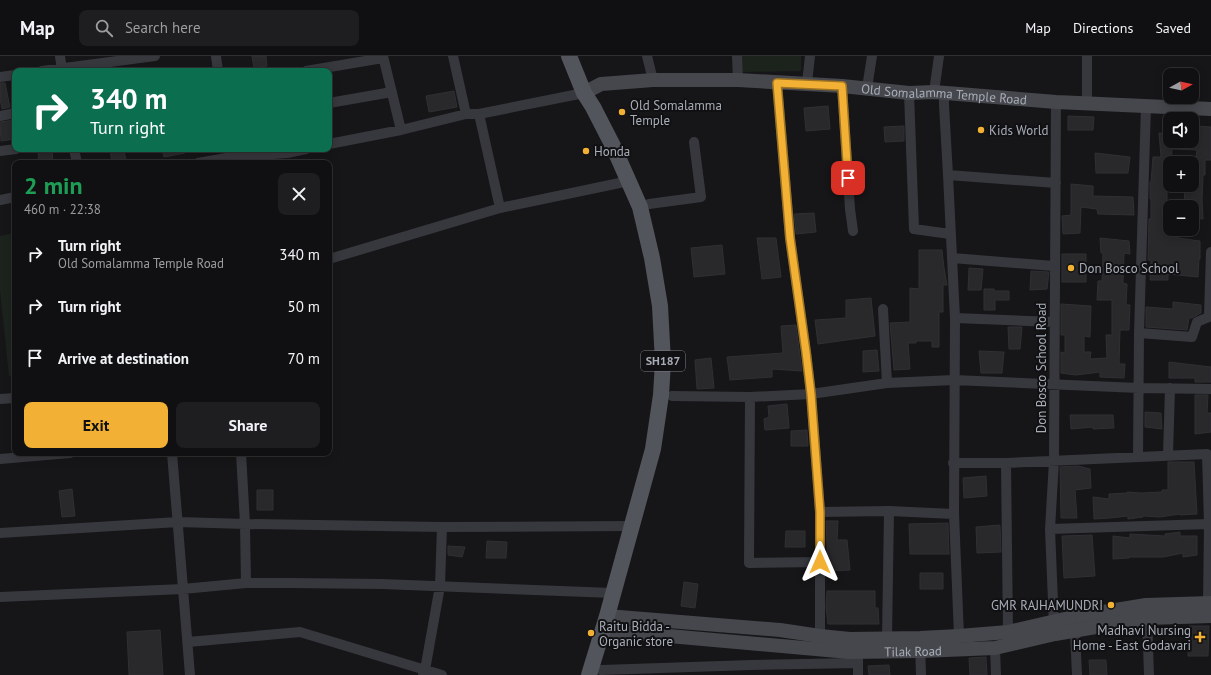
<!DOCTYPE html>
<html lang="en">
<head>
<meta charset="utf-8">
<style>
	body { margin:0; font-family:"PT Sans",sans-serif; background:#1e1e20; color:#f1f3f6; height:100vh; display:flex; flex-direction:column; font-size:15px; white-space:nowrap }
	* { box-sizing:border-box; margin:0 }
	p { font-size:13px; color:#9c9d9f }
	.icon { flex:none; width:22px; height:22px; fill:none; stroke:currentColor; stroke-width:2; stroke-linecap:round; stroke-linejoin:round }
	.map { position:relative; flex:1; overflow:hidden }
	.sheet { position:absolute; left:12px; top:104px; width:320px; height:296px; display:flex; flex-direction:column; background:#101012; border-radius:8px; box-shadow:0 2px 10px #0003,0 0 0 1px #303032 }
	.sheet>* { flex:none }
	.top-card { position:absolute; left:12px; top:12px; width:320px; height:84px; border-radius:8px; box-shadow:0 2px 10px #0003,0 0 0 1px #303032; background:#0b6e4f; color:#fff; overflow:hidden }
	.needle { width:26px; rotate:82deg }
	.controls { position:absolute; left:1163px; top:12px; display:grid; gap:8px }
	.controls a { display:grid; place-items:center; width:36px; height:36px; border-radius:8px; background:#101012; box-shadow:0 2px 10px #0003,0 0 0 1px #303032; font-size:20px }
	.pin { position:absolute; display:grid; place-items:center; width:34px; height:34px; color:#fff; margin:-17px; border-radius:8px; box-shadow:0 2px 6px #0006 }
	.me { position:absolute; width:44px; margin:-22px; rotate:0deg; stroke-linejoin:round; filter:drop-shadow(0 0 3px #0008) }
	.turn { display:flex; align-items:center; gap:14px; height:84px; padding:0 12px; font-size:18px }
	.turn .icon { width:52px; height:52px; stroke-width:2.5 }
	.turn b { display:block; font-size:28px; line-height:34px }
	.round { display:grid; place-items:center; flex:none; width:42px; height:42px; border-radius:8px; background:#1e1e20 }
	.headline { display:flex; align-items:center; justify-content:space-between; height:68px; padding:0 12px }
	h1 { font-size:24px; font-weight:800; line-height:30px; color:#1e9e55 }
	.action { display:flex; gap:8px; margin-top:auto; padding:8px 12px }
	.action a { flex:1; height:46px; border-radius:8px; background:#f2b134; color:#111; font-size:16px; font-weight:800; line-height:46px; text-align:center }
	.action a+a { background:#1e1e20; color:#f1f3f6 }
	ul { padding:0; list-style:none }
	li { display:flex; align-items:center; gap:12px; height:52px; padding:0 12px }
	li div { flex:1 }
	li b { display:block; font-size:15px }
	li em { font-style:normal }
	header { display:flex; align-items:center; gap:24px; box-sizing:border-box; height:56px; padding:0 20px; background:#101012; border-bottom:1px solid #303032 }
	header strong { font-size:19px }
	nav { display:flex; gap:22px; margin-inline-start:auto; font-size:14px }
	.search { width:280px; height:36px; background:#1e1e20; display:flex; align-items:center; gap:10px; box-sizing:border-box; padding:0 14px; border-radius:8px; color:#9c9d9f; font-size:15px }
	.map>svg:first-child { display:block }
</style>
</head>
<body>
<header>
<strong>Map</strong>
<div class="search"><svg class="icon" aria-label="search" viewBox="0 0 24 24"><circle cx="10" cy="10" r="6"/><path d="M15 15l6 6"/></svg>Search here</div>
<nav><a>Map</a><a>Directions</a><a>Saved</a></nav>
</header>
<div class="map">
<svg width="1211" height="619" viewBox="0 0 1211 619">
	<rect width="100%" height="100%" fill="#161618"/>
	<path fill="#1c231d" d="M741,0h60v15l-60,1z
		M15,177v142l-6,1 -9,-86v-54z"/>
	<path fill="#29292c" stroke="#303034" d="M252,0h14l1,10 -13,2z
		M0,27h5l5,24 -8,2 -2,-10z
		M454,35l3,16 -28,5 -3,-16z
		M828,50l2,23 -24,2 -2,-23z
		M1068,60l26,1 -1,13h-25z
		M15,64v19l-14,2 -1,-19z
		M904,70v15l-19,1 -1,-15z
		M1197,70l14,1v33h-6v15h-2l-1,25 1,19 -11,-1v-11h-8l1,-22h7v-21h3l2,-14 -25,-1 -2,41h-3v31h3v8h9l-1,9 22,3v18h-1l-1,18 -30,-3v6h-18l1,-20h-3l1,-41h2v-20h-1v-17h1l2,-25h8l-2,-24 11,1v7h26z
		M110,93h14l2,13 -14,1z
		M162,93h23v4l-21,4z
		M52,94l1,13h-14l-1,-11z
		M1095,97l35,4 -2,16h-32z
		M1071,128l22,2v10l40,1 1,18 -36,-1 -1,-5 -16,-2 -1,26 -17,1 -1,-18 9,-1z
		M814,157l2,19 -20,2 -2,-20z
		M757,182h19l5,39 -19,2z
		M1100,182l29,3 1,13 -6,-1 -1,30 4,1 -1,21h4l-1,25h-9l-1,34h6l-1,14 -24,-1v-5l-24,3 -15,-2v-21l4,1v-18h-4v-31l30,2 -1,31 -6,-1v16h7l-1,7 17,-1 -1,-23h6v-35h-15l1,-19h4l1,-28h-2z
		M722,189l3,29 -31,3 -3,-29z
		M919,194h23l2,18 3,17h-4v27h-4v35h-7v-6h-16v2h-8l2,26 -16,1 -4,-47 20,-1v-34l9,1z
		M1062,198h24v28h-24z
		M969,212l14,1 -2,21h-13z
		M1031,215l18,1 -2,17 -17,1z
		M984,233h10v2h15v9h-14v10h-11z
		M871,242l4,38 -57,8 -3,-24 31,-2v-18z
		M1173,246l28,3v8l-9,5h-3l-2,12 -41,-3v-20l27,2z
		M796,269l6,46 -30,-2v8l-42,3 -3,-23 56,-4 -2,-27z
		M1008,271h14l-2,22h-11z
		M877,294l2,21 -16,1v-21z
		M979,295l25,1 -2,21h-21z
		M711,302l3,30 -17,1 -2,-29z
		M1169,306l42,5v15h-16v-4h-26z
		M1195,339h13l-1,18h4v19l-16,2z
		M787,348l2,24 -24,2 -1,-11 5,-2 -1,-11z
		M1145,356l16,1 1,16 -17,-2z
		M1070,359h43l1,13 -21,1v-2l-22,2z
		M807,374l1,16h-17v-15z
		M1168,406h26l3,52 -17,1v-1l-20,3 -17,-1v1l-15,2v-3l-18,2 -16,1 -1,-22 16,2v-5l18,-1v-1l14,1 21,-1v-2h6z
		M1078,410l12,3 1,19 -16,2 2,28h-16l-1,-51z
		M986,420l1,20 -23,2 -1,-20z
		M72,433l3,27 -13,1 -3,-26z
		M257,434h16v20h-16z
		M826,465h12l-1,19h10l3,30 -22,1z
		M948,467l1,31h-39l-1,-30z
		M1000,469l1,27 -24,1 -1,-26z
		M786,475h19v16h-20z
		M1180,476v4h17v19l-14,2v-4l-20,4h-34v1l-16,1v-23l17,2v-4l35,2v-2z
		M1092,479l3,41 -31,2 -2,-42z
		M487,485l20,1 -1,16h-20z
		M448,490l17,1 -3,10 -14,-2z
		M920,517h23v16h-23z
		M684,526l14,2 -3,24 -14,-2z
		M827,535h48v17h3l1,16h-51l-2,-17z
		M1189,570h20l-1,30h-20z
		M160,574l3,45h-34l-2,-43z
		M986,601l1,18h-17l-1,-17z
		M1089,604h17l1,15h-17z
		M889,609l1,10h-21l-1,-9z"/>
	<g fill="none" stroke-linecap="round" stroke-linejoin="round">
		<path stroke="#37383d" stroke-width="10" d="M60,0l2,15
			M216,0l2,15
			M383,0l18,74
			M453,0l13,58
			M647,0l6,24
			M737,0l1,24
			M1087,0v46
			M42,15l113,-15
			M306,15l77,-13
			M0,21l15,-2
			M777,27l13,155 16,114 5,42 9,118v124
			M807,27l3,-27
			M842,30l8,123 3,22
			M867,32l5,-32
			M934,36l5,-36
			M909,37l5,136 36,5
			M944,37v12l4,70 7,143 -1,196 5,122
			M329,47l63,-11
			M479,58l21,94
			M0,60l15,-3
			M329,88l72,-14 65,-16h13l105,-21
			M74,93l3,14
			M0,95l16,-2
			M198,107l34,-6 55,-4 19,-4
			M948,119l108,8
			M0,144l15,-3
			M649,148l52,-7 -7,-55
			M952,202l102,8
			M329,203l171,-51 129,-27
			M883,253l4,74
			M1209,260l2,-64
			M955,262l99,4
			M1139,277l53,4 5,-15 14,-6
			M672,340l78,1 61,-3 76,-11 67,-3 185,8 72,1
			M750,341l-1,166 71,-1
			M0,343l15,-1
			M172,397l18,222
			M241,397l4,71 1,59
			M1168,399l2,-67
			M1138,401l1,-124 7,-227
			M0,403l70,-6
			M953,407h53l201,-9 2,70 -1,79
			M1006,407l2,169
			M820,456l69,-1 65,3
			M1050,473l159,-5
			M0,477l178,-11 68,2 196,3 190,-1
			M0,541l183,-8 63,-6h44l92,1 231,9
			M1147,562l2,57
			M1054,570l-4,-97 4,-68 2,-359
			M1075,576l2,43
			M887,582l2,-127
			M188,586l112,-10 142,43
			M920,589l1,30
			M995,592l1,27
			M601,614l150,-5 107,-2
			M423,619l2,-5 15,-84 2,-59
			M858,619v-18"/>
		<g stroke="#45474d" stroke-width="14">
			<path id="s1" d="M584,37l17,-9 52,-4h85l104,6 67,7 25,-1 122,10 155,7"/>
			<path d="M607,560l173,14 40,6 30,3 70,-1 39,-2 49,-4 65,-15 73,-12 65,-2"/>
			<path id="s2" d="M602,574l247,22 72,-1 74,-3 60,-14 93,-16 63,-2"/>
		</g>
		<path stroke="#53555c" stroke-width="16" d="M569,0l15,37 9,14 20,39 27,61 12,51 8,48 3,56 -2,33 -8,54 -46,167 -18,59"/>
	</g>
	<g fill="none" stroke-linecap="round" stroke-linejoin="round">
		<defs>
			<path id="route" d="M820,506v-50l-9,-118 -5,-42 -16,-114 -13,-155 65,3 6,92"/>
		</defs>
		<use href="#route" stroke="#9d7322" stroke-width="10"/>
		<use href="#route" stroke="#f2b134" stroke-width="7"/>
	</g>
	<g fill="#f2b134" stroke="#111113" stroke-width="1.5">
		<circle cx="622" cy="56" r="4"/>
		<circle cx="981" cy="74" r="4"/>
		<circle cx="586" cy="95" r="4"/>
		<circle cx="1071" cy="212" r="4"/>
		<circle cx="1111" cy="549" r="4"/>
		<circle cx="591" cy="577" r="4"/>
		<path d="M1198 575h4v4h4v4h-4v4h-4v-4h-4v-4h4z"/>
	</g>
	<g text-anchor="middle" stroke-width="4" stroke-linejoin="round" paint-order="stroke">
		<rect fill="#111113" stroke="#7b7e86" stroke-width="1" x="641" y="295" width="44" height="20" rx="3"/>
		<g font-size="12" font-weight="bold" fill="#a8adb8">
			<text x="663" y="309">SH187</text>
		</g>
		<g font-size="13" fill="#a8adb8" stroke="#111113">
			<text dy="5" stroke="none"><textPath href="#s1" startOffset="363">Old Somalamma Temple Road</textPath></text>
			<text transform="translate(1041 312) rotate(-90)" y="5">Don Bosco School Road</text>
			<text dy="5" stroke="none"><textPath href="#s2" startOffset="312">Tilak Road</textPath></text>
		</g>
		<g font-size="13" fill="#a8adb8" stroke="#111113" text-anchor="start">
			<text x="630" y="54">Old Somalamma<tspan x="630" dy="15">Temple</tspan></text>
			<text x="989" y="79">Kids World</text>
			<text x="594" y="100">Honda</text>
			<text x="1079" y="217">Don Bosco School</text>
			<text x="1103" y="554" text-anchor="end">GMR RAJHAMUNDRI</text>
			<text x="599" y="575">Raitu Bidda -<tspan x="599" dy="15">Organic store</tspan></text>
			<text x="1191" y="579" text-anchor="end">Madhavi Nursing<tspan x="1191" dy="15">Home - East Godavari</tspan></text>
		</g>
	</g>
</svg>
<div class="controls">
<a><svg class="needle" viewBox="-14 -14 28 28"><path d="M0-13l5 13h-10z" fill="#e53935"/><path d="M0 13l5-13h-10z" fill="#9c9d9f"/></svg></a>
<a><svg class="icon" aria-label="sound" viewBox="0 0 24 24"><path d="M4 9h4l5-4v14l-5-4H4zM17 9q2 3 0 6"/></svg></a>
<a>+</a>
<a>−</a>
</div>
<div class="pin" style="left:848px;top:122px;background:#d93025"><svg class="icon" aria-label="arrive" viewBox="0 0 24 24"><path d="M6 21V4h12l-3 4 3 4H6"/></svg></div>
<svg class="me" style="left:820px;top:506px" viewBox="-20 -20 40 40"><path d="M0-17L14 15 0 8-14 15z" fill="#f2b134" stroke="#fff" stroke-width="4"/></svg>
<div class="top-card">
<div class="turn"><svg class="icon" aria-label="right" viewBox="0 0 24 24"><path d="M7 20v-9h11M14 6l5 5-5 5"/></svg><div><b>340 m</b>Turn right</div></div>
</div>
<section class="sheet">
<div class="headline"><div><h1>2 min</h1><p>460 m · 22:38</p></div><a class="round"><svg class="icon" aria-label="close" viewBox="0 0 24 24"><path d="M6 6l12 12M18 6L6 18"/></svg></a></div>
<ul>
<li><svg class="icon" aria-label="right" viewBox="0 0 24 24"><path d="M7 20v-9h11M14 6l5 5-5 5"/></svg><div><b>Turn right</b><p>Old Somalamma Temple Road</p></div><em>340 m</em></li>
<li><svg class="icon" aria-label="right" viewBox="0 0 24 24"><path d="M7 20v-9h11M14 6l5 5-5 5"/></svg><div><b>Turn right</b></div><em>50 m</em></li>
<li><svg class="icon" aria-label="arrive" viewBox="0 0 24 24"><path d="M6 21V4h12l-3 4 3 4H6"/></svg><div><b>Arrive at destination</b></div><em>70 m</em></li>
</ul>
<div class="action"><a>Exit</a><a>Share</a></div>
</section>
</div>
</body>
</html>
